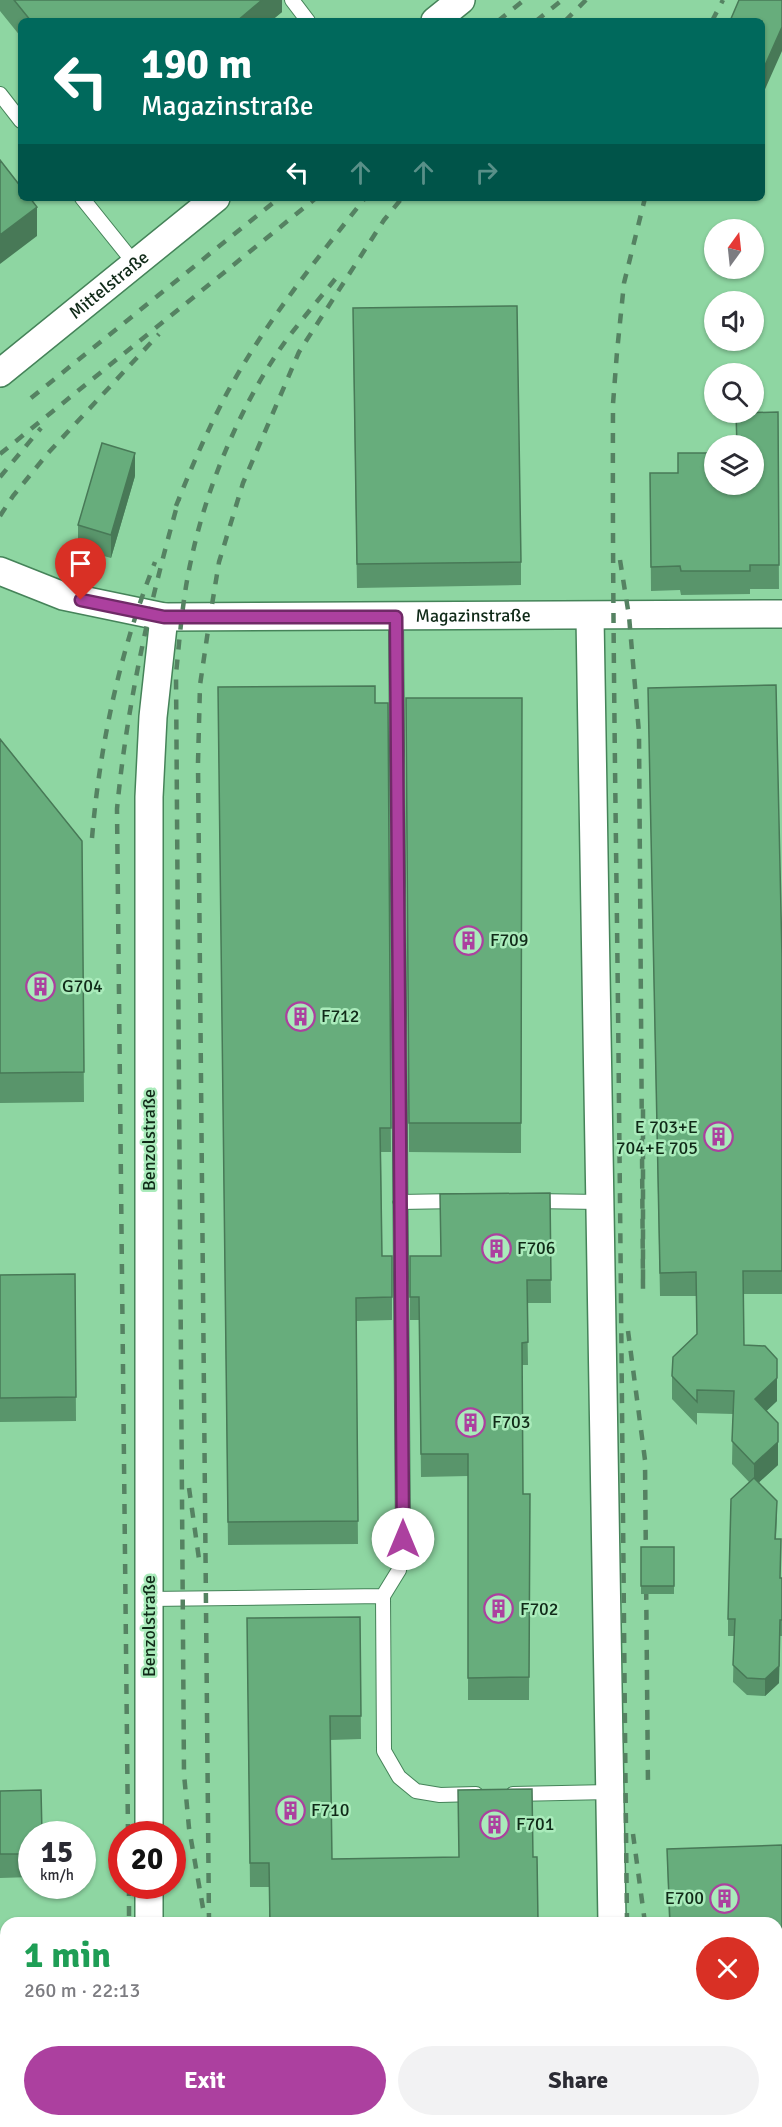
<!DOCTYPE html>
<html lang="en">
<head>
<meta charset="utf-8">
<style>
	body { margin:0; font-family:Signika,sans-serif; background:#f2f2f3; color:#2b2b33; height:100vh; display:flex; flex-direction:column; font-size:22px; white-space:nowrap }
	* { box-sizing:border-box; margin:0 }
	p { font-size:20px; color:#7c7c81 }
	.icon { flex:none; width:33px; height:33px; fill:none; stroke:currentColor; stroke-width:2; stroke-linecap:round; stroke-linejoin:round }
	.map { position:relative; flex:1; overflow:hidden }
	.panel { position:absolute; left:0px; top:1917px; width:783px; height:210px; display:flex; flex-direction:column; background:#fff; border-radius:18px 18px 0 0; box-shadow:0 2px 4px #0004 }
	.panel>* { flex:none }
	.top-card { position:absolute; left:18px; top:18px; width:747px; height:183px; border-radius:9px; box-shadow:0 2px 4px #0004; background:#00695c; color:#fff; overflow:hidden }
	.needle { width:39px; rotate:15deg }
	.tools { position:absolute; left:704px; top:219px; display:grid; gap:12px }
	.tools a { display:grid; place-items:center; width:60px; height:60px; border-radius:50%; background:#fff; box-shadow:0 2px 4px #0004; font-size:30px }
	.speed { position:absolute; left:18px; top:1821px; display:flex; gap:12px; font-size:30px; font-weight:700; text-align:center }
	.speed>* { display:grid; place-content:center; width:78px; height:78px; border-radius:50%; background:#fff; box-shadow:0 2px 4px #0004; line-height:1 }
	.speed small { font-size:15px; font-weight:400 }
	.speed .limit { border:9px solid #d22; background:#fff; color:#111 }
	.pin { position:absolute; display:grid; place-items:center; width:51px; height:51px; color:#fff; margin:-62px -26px; border-radius:50% 50% 50% 0; rotate:-45deg; box-shadow:0 0 6px #0007 }
	.pin .icon { rotate:45deg }
	.me { position:absolute; width:66px; margin:-33px; rotate:0deg; stroke-linejoin:round; filter:drop-shadow(0 0 4px #0008) }
	.turn { display:flex; align-items:center; gap:21px; height:126px; padding:0 24px; font-size:27px }
	.turn .icon { width:78px; height:78px; stroke-width:2.5 }
	.turn b { display:block; font-size:42px; line-height:51px }
	.lanes { display:flex; align-items:center; height:57px; padding:0 24px; background:#0003; justify-content:center; gap:30px; direction:ltr }
	.lanes .off { opacity:.35 }
	.round { display:grid; place-items:center; flex:none; width:63px; height:63px; border-radius:32px; background:#f2f2f3 }
	.overview { display:flex; align-items:center; justify-content:space-between; height:102px; padding:0 24px }
	h1 { font-size:36px; font-weight:700; line-height:45px; color:#1e9e55 }
	.action { display:flex; gap:12px; margin-top:auto; padding:12px 24px }
	.action a { flex:1; height:69px; border-radius:36px; background:#ac409f; color:#fff; font-size:24px; font-weight:700; line-height:69px; text-align:center }
	.action a+a { background:#f2f2f3; color:#2b2b33 }
	.map>svg:first-child { display:block }
</style>
</head>
<body>
<div class="map">
<svg width="782" height="2127" viewBox="0 0 782 2127">
	<rect width="100%" height="100%" fill="#9ddeaf"/>
	<path fill="#8ed6a2" fill-rule="evenodd" d="M0,0h782v2127h-782zM21,21h741v177h-741zM714,230h39v38h-39zM714,302h39v38h-39zM714,374h39v38h-39zM714,446h39v38h-39zM32,1834h50v52h-50zM122,1834h50v52h-50zM6,1923h771v198h-771z"/>
	<g fill="none" stroke-linecap="round" stroke-linejoin="round">
		<defs>
			<path id="lane" d="M292,0l16,21
				M0,94l21,27
				M82,198l53,66
				M532,1201l68,1
				M400,1202l58,-1
				M383,1596l1,155 15,26 17,14 24,4 36,-1
				M149,1599l234,-3 16,-26 4,-31 -7,-922
				M513,1794l97,-2"/>
			<g id="street">
				<path d="M435,21l26,-21"/>
				<path id="s1" d="M0,373l216,-175"/>
				<path id="s2" d="M0,571l63,25 101,21 618,-3"/>
				<path d="M590,617l22,1306"/>
				<path d="M149,1834v-1037l4,-80 11,-100"/>
				<path d="M149,1886v37"/>
				<path d="M777,2064h5"/>
				<path d="M0,2069h6"/>
				<path d="M151,2121v6"/>
				<path d="M615,2121v6"/>
			</g>
		</defs>
		<use href="#lane" stroke="#458359" stroke-width="16"/>
		<use href="#street" stroke="#458359" stroke-width="30"/>
		<use href="#lane" stroke="#fff" stroke-width="14"/>
		<use href="#street" stroke="#fff" stroke-width="27"/>
		<path stroke="#558262" stroke-width="4.5" stroke-dasharray="10 10" stroke-linecap="butt" d="M498,21l26,-21
			M536,21l26,-21
			M565,21l21,-21
			M712,21l11,-21
			M31,398l248,-200
			M0,454l316,-256
			M0,477l41,-49
			M176,506c15,-38 32,-77 51,-113 38,-70 89,-133 138,-195
			M0,516l13,-20 36,-44 110,-118
			M620,560l9,56 10,117 4,556v-189
			M92,838c8,-95 28,-187 63,-276
			M628,1331l17,129 3,327
			M189,1488l10,71
			M128,1834l-11,-1025c10,-105 33,-208 62,-310
			M633,1834l12,89
			M129,1886v37
			M203,1908l-14,-80 -5,-54 -8,-1100c4,-40 7,-80 16,-118 16,-74 51,-156 95,-217 16,-21 33,-41 49,-61
			M209,1923l-11,-1160 2,-78 10,-68 9,-55 24,-79 56,-131 85,-132 18,-22
			M627,1923c-3,-272 -5,-544 -8,-817 -2,-234 -7,-468 -6,-702l4,-52 7,-69 21,-85
			M132,2121v6
			M210,2121v6
			M630,2121v6"/>
	</g>
	<path fill="#59956b" d="M0,0h282v12l-11,9h-250v16l-21,-26z
		M353,332l168,230v23l-164,3z
		M778,412l1,177h-29v5l-69,1 -1,-5 -29,1 -1,-118 64,11z
		M135,476l-24,82 -33,-9v-24z
		M218,687l157,16h13l3,449h-10l1,104h10v64l-36,1 2,223 -130,1z
		M648,688l134,269v337h-39l1,51 33,56 -11,10 12,54 -19,17 18,35 -1,22 4,39h2v58h-2l-1,47 -14,13 -18,-1 -14,-13 1,-46h-6v-17l21,-137 -17,-18 1,-50 -36,-1v12l-25,-26v-23l25,-41 -1,-39h-36z
		M406,698h116l-1,455 -112,-1z
		M0,739l82,102 2,261 -84,1z
		M550,1193l1,110h-24l1,62h-6l1,129h7l-1,206h-61v-224l-47,1 -2,-157h-9v-64h31z
		M75,1274l1,147 -76,1v-147z
		M641,1547h33v47h-33z
		M360,1617l1,122 -31,1 2,119 205,-2 1,66h-269v-36h-19l-3,-269z
		M0,1791l32,43v43l-32,1z
		M782,1845v110h-5v-32h-108l-2,-74z"/>
	<path fill="#487957" d="M262,0h20v12l-11,9h-34z
		M782,27v24l-20,45v-24z
		M37,207v29l-37,28v-29z
		M135,453v23l-24,82v-23z
		M777,1359v42l-22,21v-23z
		M778,1423v42l-24,22v-23z
		M780,1620l-1,63 -14,13v-17z"/>
	<path fill="#67ad7c" stroke="#487957" stroke-width="1.5" d="M14,0h248l-25,21h-206z
		M739,0h43v27l-20,45v-51h-32z
		M0,160l21,27v11h9l7,9 -37,28z
		M517,306l4,256 -164,2 -4,-256z
		M778,412l1,153h-29v6h-69l-1,-5 -29,1 -1,-94h28v-20h36v31h39v-38h-16l-1,-33z
		M102,443l33,10 -24,82 -33,-10z
		M776,685l6,272v314h-39l1,74 21,1 12,13v19l-22,21 23,24v19l-24,22 -22,-23 2,-50 -37,-1v12l-25,-26 1,-19 24,-23 -1,-62 -36,1 -12,-585z
		M375,686v17h13l3,425h-11l2,128h10v41l-36,1 2,223 -130,1 -10,-835z
		M406,698h116l-1,425h-112z
		M0,739l82,102 2,231 -84,1z
		M550,1193l1,87h-24l1,62 -6,1 1,151h7l-1,183 -61,1v-224h-47l-2,-157h-9v-41h31l-1,-62z
		M75,1274l1,123 -76,1v-123z
		M754,1478l23,23 -2,38h6l-1,39h2v42h-2l-1,46 -14,13 -18,-1 -14,-13 2,-46h-7l3,-120z
		M641,1547h33v39h-33z
		M360,1617l1,99h-31l2,143 127,-2 -1,-67 74,-1 1,68h4l1,63 -268,3 -1,-60h-19l-3,-245z
		M41,1790l1,44h-10v20h-32v-63z
		M782,1845v87h-5v-9h-107l-3,-74z
		M0,2070h6v51h95v6h-101z
		M236,2121h151v6h-151z
		M476,2121h61v6h-61z
		M665,2121h37v6h-37z"/>
	<g fill="none" stroke-linecap="round" stroke-linejoin="round">
		<defs>
			<path id="route" d="M81,600l83,17h232l7,922"/>
		</defs>
		<use href="#route" stroke="#702a67" stroke-width="15"/>
		<use href="#route" stroke="#ac409f" stroke-width="10"/>
	</g>
	<defs>
		<symbol id="building-ring" viewBox="-11 -11 22 22"><circle r="9.5" fill="#aaebbb" stroke="#ac409f" stroke-width="1.5"/><path d="M-4-6H4V6H1V3H-1V6H-4ZM-2.5-4.3h1.7v1.8h-1.7ZM.8-4.3h1.7v1.8H.8ZM-2.5-1h1.7V.8h-1.7ZM.8-1h1.7V.8H.8Z" fill="#ac409f"/></symbol>
	</defs>
	<g fill-rule="evenodd">
		<use href="#building-ring" x="452" y="924" width="33" height="33"/>
		<use href="#building-ring" x="24" y="970" width="33" height="33"/>
		<use href="#building-ring" x="284" y="1000" width="33" height="33"/>
		<use href="#building-ring" x="702" y="1120" width="33" height="33"/>
		<use href="#building-ring" x="480" y="1232" width="33" height="33"/>
		<use href="#building-ring" x="454" y="1406" width="33" height="33"/>
		<use href="#building-ring" x="482" y="1592" width="33" height="33"/>
		<use href="#building-ring" x="274" y="1794" width="33" height="33"/>
		<use href="#building-ring" x="478" y="1808" width="33" height="33"/>
		<use href="#building-ring" x="708" y="1882" width="33" height="33"/>
	</g>
	<g text-anchor="middle" stroke-width="5" stroke-linejoin="round" paint-order="stroke">
		<g font-size="18" fill="#102a18" stroke="#aaebbb">
			<text dy="6" stroke="none"><textPath href="#s1" startOffset="140">Mittelstraße</textPath></text>
			<text dy="6" stroke="none"><textPath href="#s2" startOffset="480">Magazinstraße</textPath></text>
			<text transform="translate(149 1140) rotate(-90)" y="6">Benzolstraße</text>
			<text transform="translate(149 1626) rotate(-90)" y="6">Benzolstraße</text>
		</g>
		<g font-size="18" fill="#102a18" stroke="#aaebbb" text-anchor="start">
			<text x="490" y="946">F709</text>
			<text x="62" y="992">G704</text>
			<text x="321" y="1022">F712</text>
			<text x="698" y="1133" text-anchor="end">E 703+E<tspan x="698" dy="21">704+E 705</tspan></text>
			<text x="517" y="1254">F706</text>
			<text x="492" y="1428">F703</text>
			<text x="520" y="1615">F702</text>
			<text x="311" y="1816">F710</text>
			<text x="516" y="1830">F701</text>
			<text x="704" y="1904" text-anchor="end">E700</text>
		</g>
	</g>
</svg>
<div class="tools">
<a><svg class="needle" viewBox="-14 -14 28 28"><path d="M0-13l5 13h-10z" fill="#e53935"/><path d="M0 13l5-13h-10z" fill="#7c7c81"/></svg></a>
<a><svg class="icon" aria-label="sound" viewBox="0 0 24 24"><path d="M4 9h4l5-4v14l-5-4H4zM17 9q2 3 0 6"/></svg></a>
<a><svg class="icon" aria-label="search" viewBox="0 0 24 24"><circle cx="10" cy="10" r="6"/><path d="M15 15l6 6"/></svg></a>
<a><svg class="icon" aria-label="layers" viewBox="0 0 24 24"><path d="M12 4l9 5-9 5-9-5zM3 14l9 5 9-5"/></svg></a>
</div>
<div class="speed"><div>15<small>km/h</small></div><div class="limit">20</div></div>
<div class="pin" style="left:81px;top:600px;background:#d93025"><svg class="icon" aria-label="arrive" viewBox="0 0 24 24"><path d="M6 21V4h12l-3 4 3 4H6"/></svg></div>
<svg class="me" style="left:403px;top:1539px" viewBox="-20 -20 40 40"><circle r="19" fill="#fff"/><path d="M0-13L10 11 0 6-10 11z" fill="#ac409f"/></svg>
<div class="top-card">
<div class="turn"><svg class="icon" aria-label="left" viewBox="0 0 24 24"><path d="M17 20v-9H6M10 6l-5 5 5 5"/></svg><div><b>190 m</b>Magazinstraße</div></div>
<div class="lanes"><svg class="icon" aria-label="left" viewBox="0 0 24 24"><path d="M17 20v-9H6M10 6l-5 5 5 5"/></svg><svg class="icon off" aria-label="ahead" viewBox="0 0 24 24"><path d="M12 20V5M6 11l6-6 6 6"/></svg><svg class="icon off" aria-label="ahead" viewBox="0 0 24 24"><path d="M12 20V5M6 11l6-6 6 6"/></svg><svg class="icon off" aria-label="right" viewBox="0 0 24 24"><path d="M7 20v-9h11M14 6l5 5-5 5"/></svg></div>
</div>
<section class="panel">
<div class="overview"><div><h1>1 min</h1><p>260 m · 22:13</p></div><a class="round" style="background:#d93025;color:#fff"><svg class="icon" aria-label="close" viewBox="0 0 24 24"><path d="M6 6l12 12M18 6L6 18"/></svg></a></div>
<div class="action"><a>Exit</a><a>Share</a></div>
</section>
</div>
</body>
</html>
